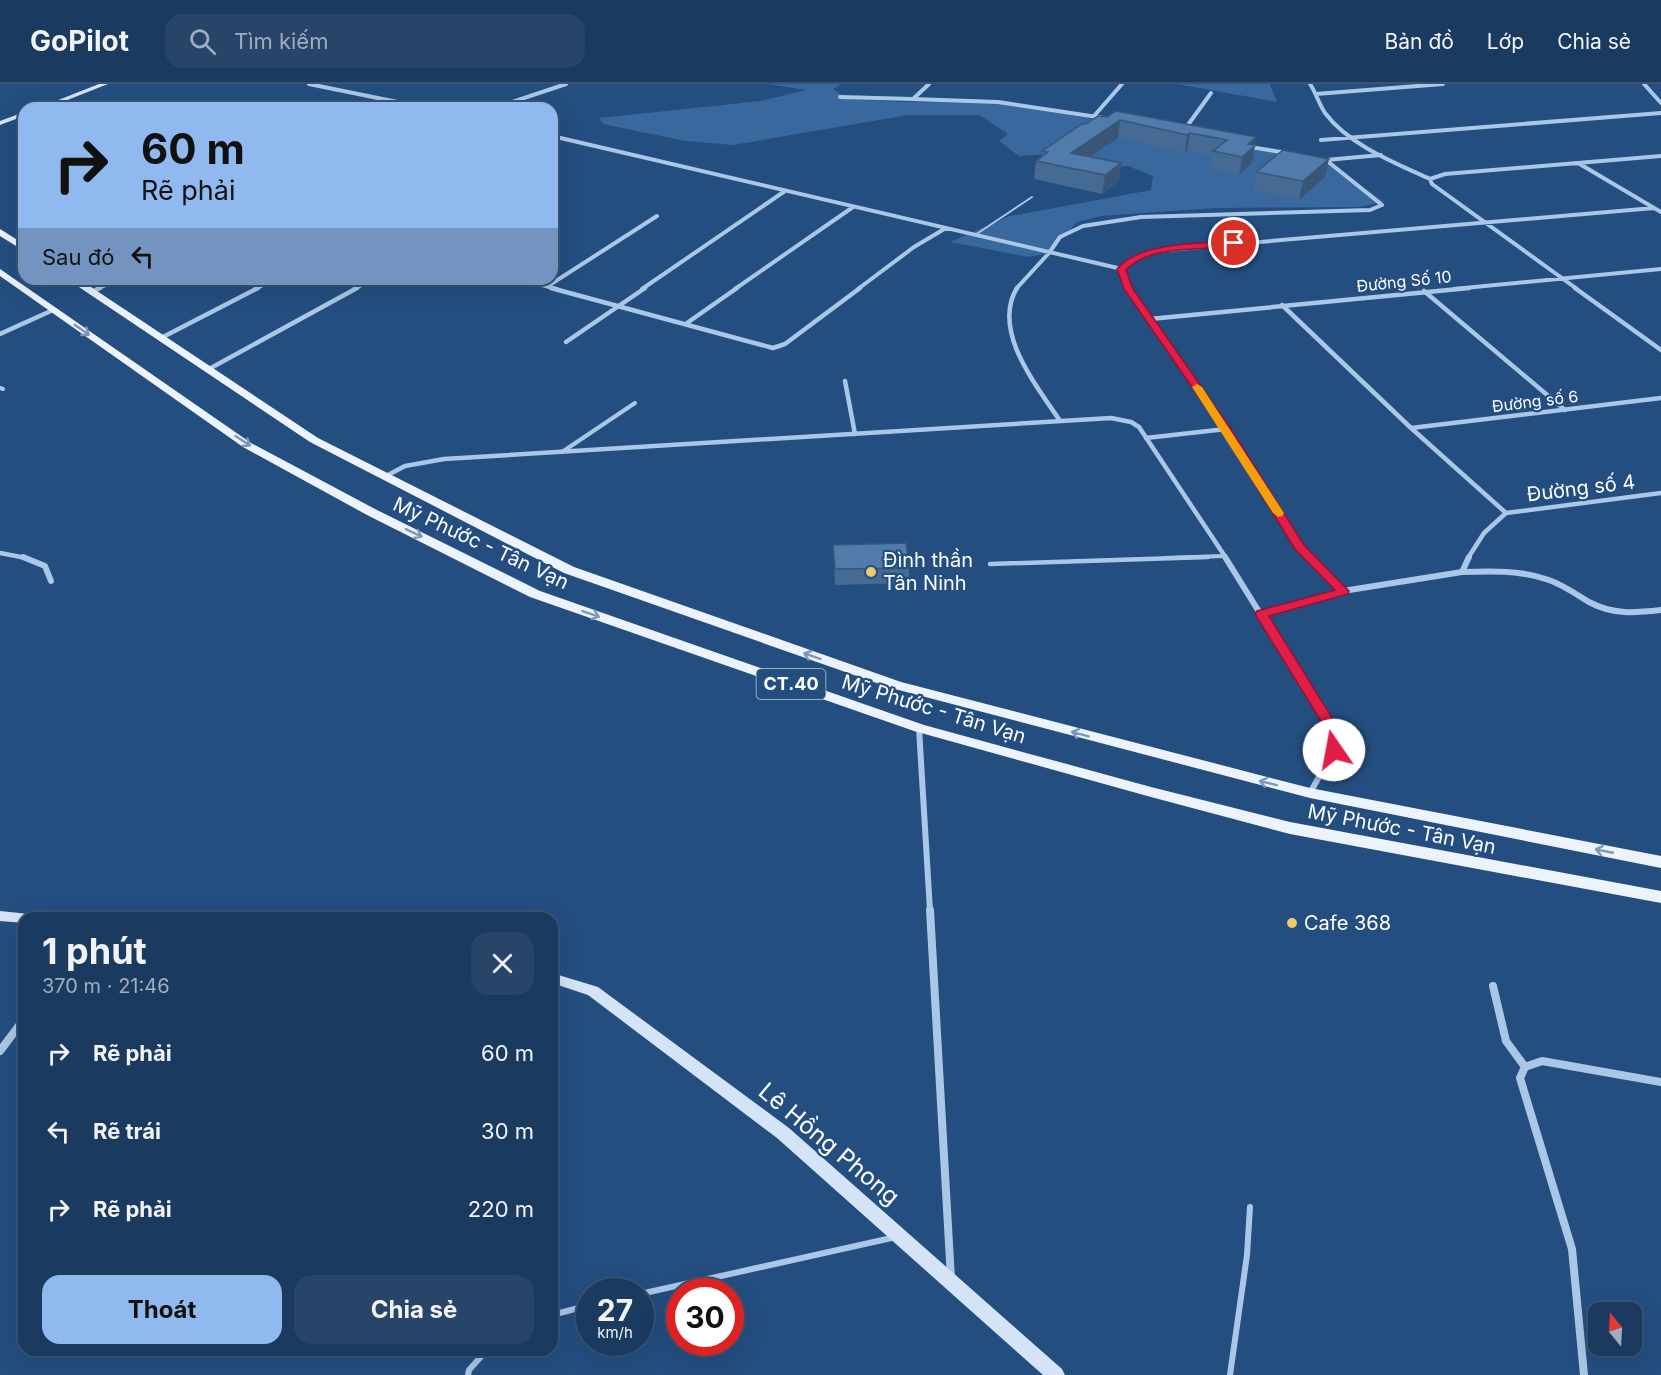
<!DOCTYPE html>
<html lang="vi">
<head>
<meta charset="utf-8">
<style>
	body { margin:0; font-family:Inter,sans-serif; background:#284569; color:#f1f3f6; height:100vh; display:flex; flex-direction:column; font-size:22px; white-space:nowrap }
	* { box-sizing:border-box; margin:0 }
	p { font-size:20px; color:#a0adbd }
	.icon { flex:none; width:33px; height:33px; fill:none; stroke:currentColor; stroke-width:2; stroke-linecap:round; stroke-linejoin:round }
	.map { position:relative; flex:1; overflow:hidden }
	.panel { position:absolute; left:18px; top:828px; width:540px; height:444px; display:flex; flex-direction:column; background:#1b3a60; border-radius:18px; box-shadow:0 6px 24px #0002,0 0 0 2px #395475 }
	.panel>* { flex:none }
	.guide { position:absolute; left:18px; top:18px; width:540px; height:183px; border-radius:18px; box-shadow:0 6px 24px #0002,0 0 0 2px #395475; background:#90b9f0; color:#111; overflow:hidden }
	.needle { width:39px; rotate:342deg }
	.fabs { position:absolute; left:1588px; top:1218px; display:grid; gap:12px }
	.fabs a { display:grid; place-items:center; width:54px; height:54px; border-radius:12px; background:#1b3a60; box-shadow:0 6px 24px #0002,0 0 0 2px #395475; font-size:30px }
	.speed { position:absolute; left:576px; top:1194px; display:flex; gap:12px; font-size:30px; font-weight:700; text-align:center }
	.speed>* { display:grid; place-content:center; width:78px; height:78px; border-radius:50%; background:#1b3a60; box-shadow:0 6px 24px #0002,0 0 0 2px #395475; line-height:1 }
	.speed small { font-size:15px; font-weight:400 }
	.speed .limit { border:9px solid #d22; background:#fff; color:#111 }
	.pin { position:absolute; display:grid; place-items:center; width:51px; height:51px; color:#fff; margin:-26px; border:3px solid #fff; border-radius:50%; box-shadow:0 2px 6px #0007 }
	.me { position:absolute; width:66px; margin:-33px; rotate:348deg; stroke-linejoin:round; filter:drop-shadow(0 0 4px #0008) }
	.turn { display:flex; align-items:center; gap:21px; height:126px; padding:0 24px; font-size:27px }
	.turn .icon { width:78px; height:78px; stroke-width:2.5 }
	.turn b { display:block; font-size:42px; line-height:51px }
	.then { display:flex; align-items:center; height:57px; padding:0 24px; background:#0003; gap:12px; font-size:22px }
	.round { display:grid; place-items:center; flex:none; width:63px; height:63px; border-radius:18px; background:#284569 }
	.overview { display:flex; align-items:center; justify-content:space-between; height:102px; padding:0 24px }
	h1 { font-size:36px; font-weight:700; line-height:45px }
	.primary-button { display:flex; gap:12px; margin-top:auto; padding:12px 24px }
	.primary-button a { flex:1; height:69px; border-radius:18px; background:#90b9f0; color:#111; font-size:24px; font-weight:700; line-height:69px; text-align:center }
	.primary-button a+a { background:#284569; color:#f1f3f6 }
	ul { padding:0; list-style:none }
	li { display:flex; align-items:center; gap:18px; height:78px; padding:0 24px }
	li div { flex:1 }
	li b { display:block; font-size:22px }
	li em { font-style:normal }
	header { display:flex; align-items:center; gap:36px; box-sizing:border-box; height:84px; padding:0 30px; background:#1b3a60; border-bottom:2px solid #395475 }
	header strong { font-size:28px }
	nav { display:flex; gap:33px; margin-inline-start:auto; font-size:21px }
	.search { width:420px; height:54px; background:#284569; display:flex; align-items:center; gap:15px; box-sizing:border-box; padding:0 21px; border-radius:18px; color:#a0adbd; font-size:22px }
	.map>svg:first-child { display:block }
</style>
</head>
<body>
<header>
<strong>GoPilot</strong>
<div class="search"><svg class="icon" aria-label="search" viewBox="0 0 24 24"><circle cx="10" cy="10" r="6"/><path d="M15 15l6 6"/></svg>Tìm kiếm</div>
<nav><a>Bản đồ</a><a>Lớp</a><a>Chia sẻ</a></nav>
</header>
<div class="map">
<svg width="1661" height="1291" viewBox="0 0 1661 1291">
	<rect width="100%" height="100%" fill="#244e80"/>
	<path fill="#38689e" d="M768,0h73l-8,5 15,10 54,3 82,-2 342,60 58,42 -27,5 -142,1 -114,8 -24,6 -28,31 -20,4 -79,-15 60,-26 141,-26 2,-14 -25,-10 -43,5 -25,-18 -41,3 -20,-15 9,-7 -29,-19h-71l-175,30 -48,-4 -82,-17 -4,-6 162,-17 45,-11z
		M1177,0h93l7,18z"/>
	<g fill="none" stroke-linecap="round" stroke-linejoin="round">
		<path stroke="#aac7e7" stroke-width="2" d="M975,151l57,-38"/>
		<path stroke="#aac7e7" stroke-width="4" d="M0,304l3,1
			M562,368l73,-49
			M1164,474l61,-2"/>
		<path stroke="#aac7e7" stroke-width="4.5" d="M990,480l218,-7"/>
		<path stroke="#aac7e7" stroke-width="6" d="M640,1210l256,-57
			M552,1231l38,-10
			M468,1291l1,-5 18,-20
			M1230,1291l17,-120 3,-48"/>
		<path stroke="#aac7e7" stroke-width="4" d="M309,0l118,24
			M929,0l-16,15 85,3 106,16
			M1310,0c6,9 9,20 15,29 24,32 70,50 105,66l2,5 145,105
			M1644,0l17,19
			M1316,10l127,-10
			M840,13l73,2
			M494,24l72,-24
			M1094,32l28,-32
			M1185,45l26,-36
			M552,52l570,133
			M1321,56l340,-27
			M1250,63l37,6
			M1326,76l55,-5
			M1578,79l83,49
			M1430,95l15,-5 216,-18
			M519,195l38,10
			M548,202l109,-70
			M97,205l22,-10
			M255,205l20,-10
			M354,205l19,-10
			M642,205l143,-98
			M735,205l118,-82
			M858,205l56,-42 32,-19
			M1016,205l33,-36 11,-16 23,-11 58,-9 229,-7 12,-5 -56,-45
			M1129,205l-7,-20 8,-9 25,-9 499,-43
			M1454,205l207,-20"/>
		<path stroke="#aac7e7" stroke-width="4.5" d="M551,204l222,60 12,-4 75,-56
			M1017,204c-26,43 20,98 43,133
			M1129,204l97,141 73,118 11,11
			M1575,204l86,62
			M1424,207l141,119
			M91,208l9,-4
			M1282,221l129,123 95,85 -22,20 -16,25
			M1150,235l319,-31
			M687,239l50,-35
			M0,250l53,-24
			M161,254l97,-50
			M566,258l79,-54
			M209,285l148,-81
			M845,297l10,53
			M1411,344l250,-30
			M1146,354l80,-9
			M386,392l19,-10 39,-7 667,-41 20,4 8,5 87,131
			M1506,429l155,-20
			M0,469l26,5"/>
		<path stroke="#aac7e7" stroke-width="6" d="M23,473l22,9 6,15
			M1225,473l110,177 -1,16 -24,43
			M1309,473l34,34
			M1462,488c29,-1 59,-2 87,8 14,5 27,14 40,22 24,13 46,11 72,8
			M1261,530l82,-23 119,-19 7,-15
			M919,644l11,183"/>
		<path stroke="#aac7e7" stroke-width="8" d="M930,826l21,369
			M1493,902l13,55 19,26
			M0,967l24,-32
			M1584,1291l-12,-126 -52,-171 5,-11 17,-6 119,21"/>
		<path fill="#d4e3f6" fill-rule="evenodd" d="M99,0h9l-61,24h-9z
			M24,28v4l-24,9v-4z
			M0,827l29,3 2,4h-7v5l-24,-2z
			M552,889l46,14 191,141 273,241 3,6h-22l-266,-237 -189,-143 -36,-12z"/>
		<path fill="#ecf3fd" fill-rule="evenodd" d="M0,145l24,15v7l-24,-15z
			M0,185l251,174 124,66 165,82 384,134 227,62 139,35 371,69v12l-371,-69 -139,-37 -237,-66 -384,-134 -163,-82 -124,-68 -243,-171z
			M67,195h12l239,159 256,129 327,115 409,106 351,68v12l-351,-70 -419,-110 -327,-115 -254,-131z"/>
	</g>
	<path fill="#456a93" d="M1107,33l148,28 -3,18 -13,12 -29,-6 2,-13 -25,-5 -2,2 -67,-15 -28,18 29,25 -17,13 -68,-15 2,-18 6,-4v-6l44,-27z
		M1256,88l69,5 -26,23 -46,-10z
		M833,461l76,23v15l-74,2z"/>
	<path fill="#385678" d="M1120,36l-2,18 -46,31 -1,-16z
		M1190,49l-3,18 -2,2 2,-18z
		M1256,53l-4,26 -13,12 3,-18 6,-13z
		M1329,75l-4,18 -26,23 4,-19z
		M1121,79l-2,18 -17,13 3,-19z"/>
	<path fill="#507bab" stroke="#385678" stroke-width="1.5" d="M1116,27l140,26 -8,7 8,1 -14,12 -29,-6 14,-11 -37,-7 -3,2 -67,-15 -49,33 50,10 -16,12 -69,-14 12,-9 -6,-1 40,-27h4l12,-8 9,1z
		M1283,66l46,9 -26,22 -47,-9z
		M906,459l3,25 -74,1 -2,-24z"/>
	<defs><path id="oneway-shaft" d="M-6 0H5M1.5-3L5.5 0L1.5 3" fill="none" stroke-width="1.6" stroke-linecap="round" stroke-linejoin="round" transform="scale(1.5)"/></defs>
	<g stroke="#7e98b8">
		<use href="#oneway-shaft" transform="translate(82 246) rotate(35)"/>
		<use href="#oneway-shaft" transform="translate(243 357) rotate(33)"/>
		<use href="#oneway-shaft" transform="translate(414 449) rotate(26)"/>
		<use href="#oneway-shaft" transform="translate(591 530) rotate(19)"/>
		<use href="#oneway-shaft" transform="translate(812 572) rotate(-161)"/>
		<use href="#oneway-shaft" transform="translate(1080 650) rotate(-165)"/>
		<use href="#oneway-shaft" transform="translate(1268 699) rotate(-166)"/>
		<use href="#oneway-shaft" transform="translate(1604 767) rotate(-169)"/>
	</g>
	<path fill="#e11d48" stroke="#92132f" stroke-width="1.5" d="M1234,157l4,2 -1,2c-34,7 -85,-2 -111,25l7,19 98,140 73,116 45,46 -1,3 -79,22 73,118 -1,16 -7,5 -7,-5 2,-16 -74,-120 2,-3 78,-21 -40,-41 -74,-120 -97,-140 -7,-20c23,-28 83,-25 117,-28z"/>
	<path fill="#f59e0b" d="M1197,300l5,3 82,126 -2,3 -4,1 -5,-4 -81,-126z"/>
	<g fill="#f1c96d" stroke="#244e80" stroke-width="2">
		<circle cx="871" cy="488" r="6"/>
		<circle cx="1292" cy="839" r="6"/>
	</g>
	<g text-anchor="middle" stroke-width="4.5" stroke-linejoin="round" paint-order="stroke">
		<g font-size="16" fill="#fff" stroke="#244e80">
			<text transform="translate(1404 197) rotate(-6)" y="6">Đường Số 10</text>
			<text transform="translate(1535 317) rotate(-7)" y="6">Đường số 6</text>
		</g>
		<rect fill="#244e80" stroke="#bdcad9" stroke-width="1.5" x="756.5" y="585" width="69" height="30" rx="4.5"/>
		<g font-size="18" font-weight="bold" fill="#fff">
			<text x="791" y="606">CT.40</text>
		</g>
		<g font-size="20" fill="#fff" stroke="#244e80">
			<text transform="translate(1581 404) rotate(-7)" y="7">Đường số 4</text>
			<text transform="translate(481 459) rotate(25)" y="7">Mỹ Phước - Tân Vạn</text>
			<text transform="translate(934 625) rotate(17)" y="7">Mỹ Phước - Tân Vạn</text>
			<text transform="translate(1402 745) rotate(11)" y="7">Mỹ Phước - Tân Vạn</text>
		</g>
		<g font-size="20" fill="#fff" stroke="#244e80" text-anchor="start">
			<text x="883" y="483">Đình thần<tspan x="883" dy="23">Tân Ninh</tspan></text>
			<text x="1304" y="846">Cafe 368</text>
		</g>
		<g font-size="24" fill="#fff" stroke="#244e80">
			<text transform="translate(829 1060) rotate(40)" y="8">Lê Hồng Phong</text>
		</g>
	</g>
</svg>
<div class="fabs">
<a><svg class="needle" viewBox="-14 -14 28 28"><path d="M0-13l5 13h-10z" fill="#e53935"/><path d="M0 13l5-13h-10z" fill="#a0adbd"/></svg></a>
</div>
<div class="speed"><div>27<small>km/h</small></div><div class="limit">30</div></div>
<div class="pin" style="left:1234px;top:159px;background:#d93025"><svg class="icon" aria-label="arrive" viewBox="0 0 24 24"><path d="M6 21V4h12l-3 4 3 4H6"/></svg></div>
<svg class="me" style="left:1334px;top:666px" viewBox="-20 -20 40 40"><circle r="19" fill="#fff"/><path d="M0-13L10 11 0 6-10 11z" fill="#e11d48"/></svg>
<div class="guide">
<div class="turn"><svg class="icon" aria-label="right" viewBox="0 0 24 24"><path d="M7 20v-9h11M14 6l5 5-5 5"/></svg><div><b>60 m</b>Rẽ phải</div></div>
<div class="then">Sau đó<svg class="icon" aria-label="left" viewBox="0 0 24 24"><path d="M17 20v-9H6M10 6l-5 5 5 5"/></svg></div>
</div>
<section class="panel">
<div class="overview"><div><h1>1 phút</h1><p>370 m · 21:46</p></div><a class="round"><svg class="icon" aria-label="close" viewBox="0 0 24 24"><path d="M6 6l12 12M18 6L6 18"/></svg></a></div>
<ul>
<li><svg class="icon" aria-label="right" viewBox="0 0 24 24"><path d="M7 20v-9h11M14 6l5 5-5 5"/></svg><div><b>Rẽ phải</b></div><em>60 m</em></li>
<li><svg class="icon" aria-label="left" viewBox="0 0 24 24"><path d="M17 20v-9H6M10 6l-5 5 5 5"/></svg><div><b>Rẽ trái</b></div><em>30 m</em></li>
<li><svg class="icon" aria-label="right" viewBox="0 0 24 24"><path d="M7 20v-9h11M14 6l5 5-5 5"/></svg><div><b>Rẽ phải</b></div><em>220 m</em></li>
</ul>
<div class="primary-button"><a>Thoát</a><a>Chia sẻ</a></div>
</section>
</div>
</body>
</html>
